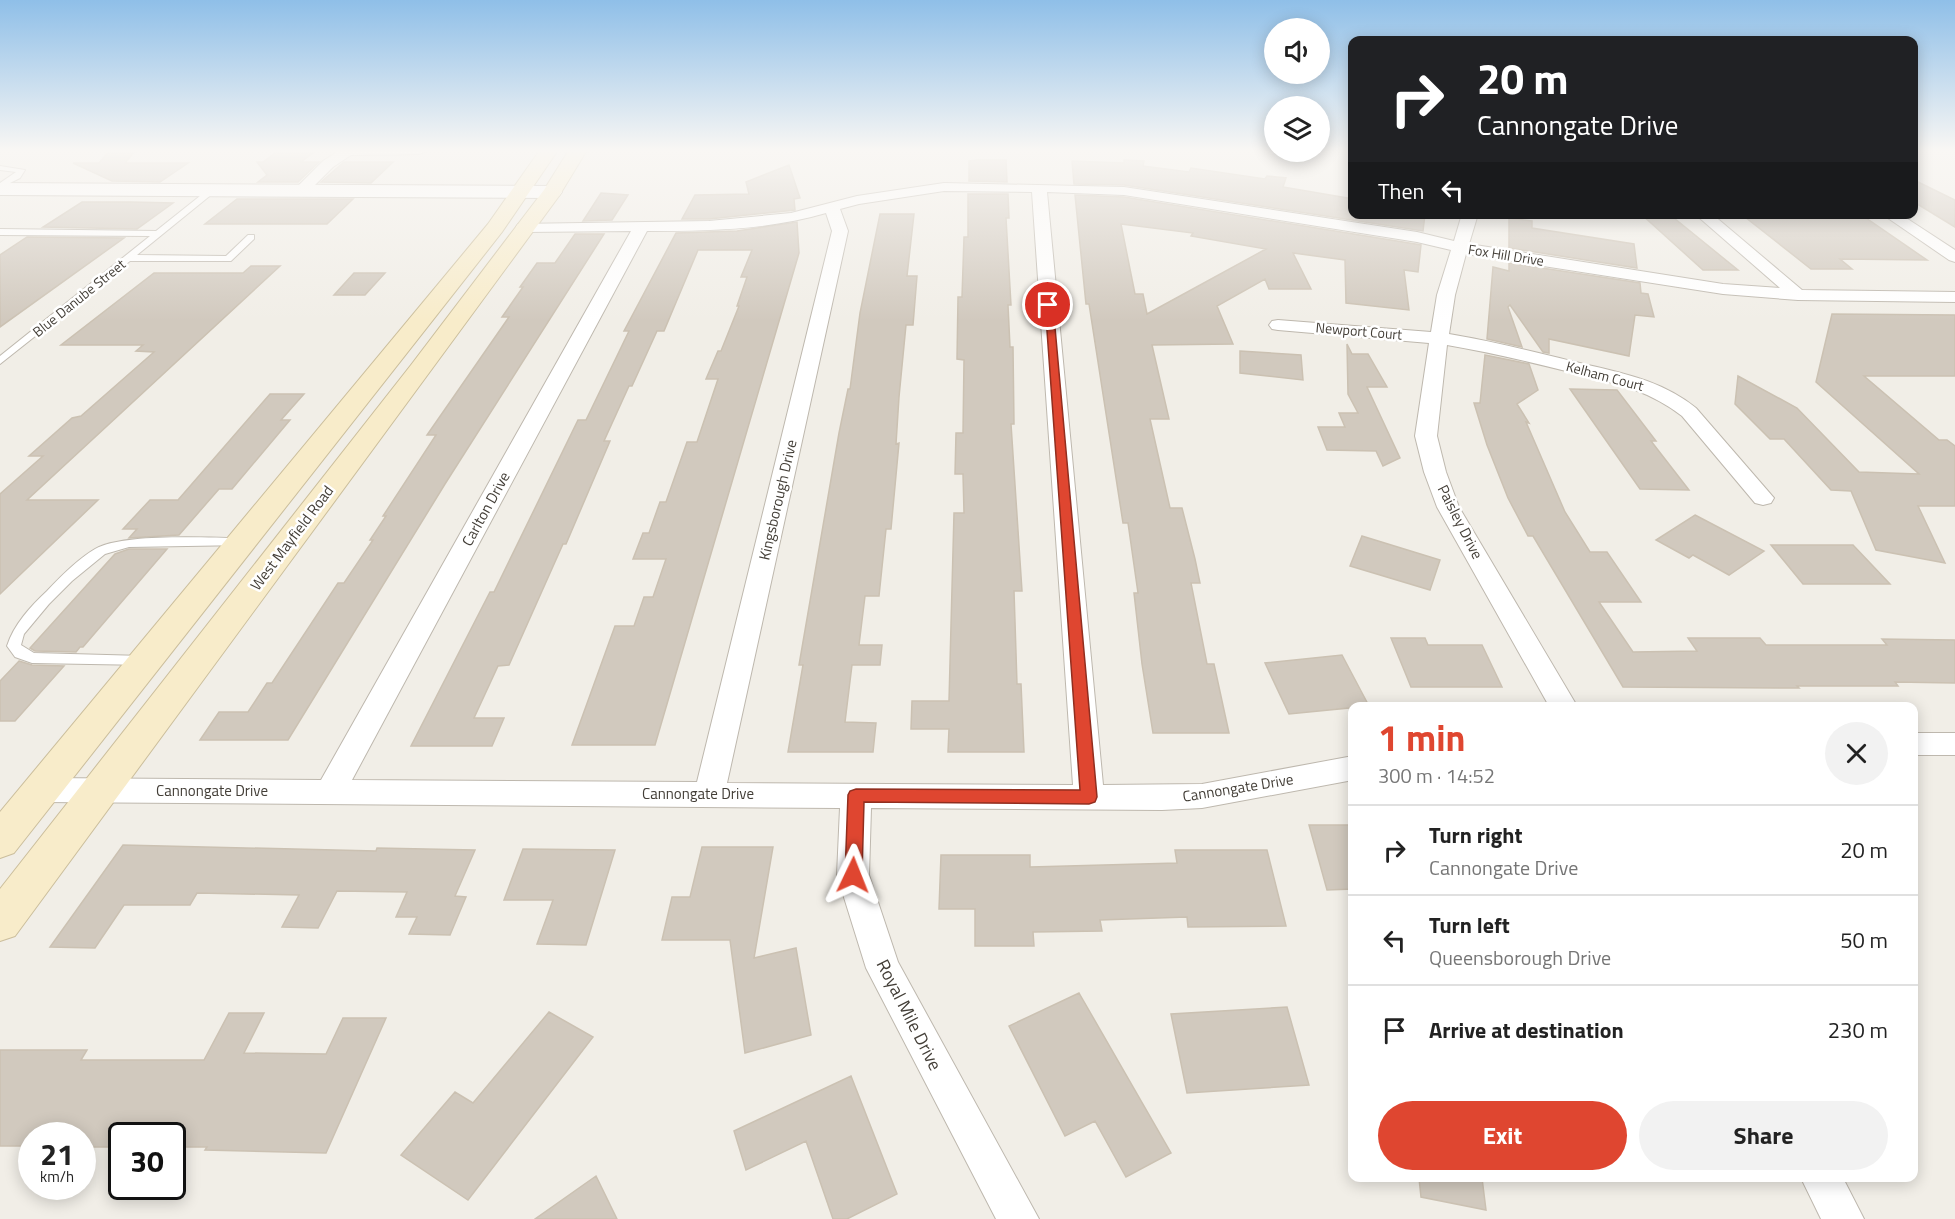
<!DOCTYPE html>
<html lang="en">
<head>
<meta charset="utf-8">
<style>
	body { margin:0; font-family:"Titillium Web",sans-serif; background:#f2f2f2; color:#222; height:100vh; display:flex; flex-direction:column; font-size:22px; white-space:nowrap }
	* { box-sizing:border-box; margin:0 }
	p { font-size:20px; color:#767676 }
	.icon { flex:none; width:33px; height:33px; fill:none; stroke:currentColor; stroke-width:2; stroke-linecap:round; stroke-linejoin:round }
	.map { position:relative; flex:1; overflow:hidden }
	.drawer { position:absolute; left:1348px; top:702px; width:570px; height:480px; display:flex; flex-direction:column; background:#fff; border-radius:12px; box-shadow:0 3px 15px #0003 }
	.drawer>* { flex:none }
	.banner { position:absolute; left:1348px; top:36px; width:570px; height:183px; border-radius:12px; box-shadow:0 3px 15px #0003; background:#202124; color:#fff; overflow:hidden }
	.fabs { position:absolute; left:1264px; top:18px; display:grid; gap:12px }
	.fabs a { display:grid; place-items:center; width:66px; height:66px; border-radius:50%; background:#fff; box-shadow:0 3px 15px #0003; font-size:30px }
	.speed { position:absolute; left:18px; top:1122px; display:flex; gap:12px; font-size:30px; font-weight:700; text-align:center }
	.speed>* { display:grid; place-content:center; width:78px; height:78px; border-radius:50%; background:#fff; box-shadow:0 3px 15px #0003; line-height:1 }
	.speed small { font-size:15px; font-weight:400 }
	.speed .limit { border:3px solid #111; border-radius:9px; background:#fff; color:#111 }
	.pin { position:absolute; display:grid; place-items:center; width:51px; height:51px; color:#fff; margin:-26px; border:3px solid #fff; border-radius:50%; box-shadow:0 2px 6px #0007 }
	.me { position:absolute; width:66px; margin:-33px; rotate:2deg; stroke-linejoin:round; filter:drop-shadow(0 0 4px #0008) }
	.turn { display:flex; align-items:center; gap:21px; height:126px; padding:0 30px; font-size:27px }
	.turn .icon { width:78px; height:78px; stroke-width:2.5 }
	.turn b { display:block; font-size:42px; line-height:51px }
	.then { display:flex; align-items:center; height:57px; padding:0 30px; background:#0003; gap:12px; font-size:22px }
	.round { display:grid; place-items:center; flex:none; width:63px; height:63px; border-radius:32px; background:#f2f2f2 }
	.summary { display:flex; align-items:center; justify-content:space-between; height:102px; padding:0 30px }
	h1 { font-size:36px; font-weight:700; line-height:45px; color:#df4630 }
	.cta { display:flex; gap:12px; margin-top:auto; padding:12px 30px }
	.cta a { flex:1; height:69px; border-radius:36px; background:#df4630; color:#fff; font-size:24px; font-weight:700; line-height:69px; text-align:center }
	.cta a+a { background:#f2f2f2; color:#222 }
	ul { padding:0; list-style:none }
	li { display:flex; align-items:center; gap:18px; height:90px; padding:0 30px; border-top:2px solid #e0e0e0 }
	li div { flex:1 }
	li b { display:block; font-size:22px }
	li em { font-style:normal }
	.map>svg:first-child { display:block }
</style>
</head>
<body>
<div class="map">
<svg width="1955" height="1219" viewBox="0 0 1955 1219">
	<rect width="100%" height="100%" fill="#f1eee7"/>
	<path fill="#d1c9be" stroke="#cbc1b2" stroke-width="1.5" fill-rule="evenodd" d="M110,150h26l-11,13h63l-28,19 -48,-1 -39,-18h26z
		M279,150h38l-16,12h18l-21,20h-40l9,-7 -10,-13h6z
		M977,160h29l1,22 -38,-1v-20z
		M1124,160l20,1 -1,5 46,6 2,-4 74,11 2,-3 19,2 -3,9 70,12v15h72l-2,17 -299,-46 -50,-1 -2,-23 52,2z
		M344,162h49l-22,21 -50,-1z
		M789,165l11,33 -6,1 1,11 -86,9h-27l13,-24 54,-1 -3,-12z
		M1914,180l41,20v27l-41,-25z
		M601,193l27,2 -16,25 -29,1z
		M968,194h40l1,24h-3l5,87h-3l2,42h3l1,77h-3l11,167h-8l3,93h4l3,68h-76l1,-23h-38l1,-28h37l5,-188h10l-1,-39h-8l1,-41h7l1,-73 -7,-1 1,-62h4l2,-60h4z
		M1075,195l49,2 297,48 -3,27 -14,-2 5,40 -63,-7 -1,-43 -52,-7 18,36h-42l-4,-10 -48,27 16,38 -81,1 17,74h-19l20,89h12l13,51 5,24h-9l16,81h7l15,69h-76l-11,-69 -8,-71h4l-10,-70h-5l-34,-219h-3zM1121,224l72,9 -2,3 75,13 -119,65 -4,-20h-8z
		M237,199h116l-26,25h-122z
		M82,202h49l42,1 -36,26 -94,-2z
		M880,214h34l-7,62h10l-4,49h-7l-7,72 -3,47 3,-1 -8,86h-5l-7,67h-14l-6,49h23l-2,20h-28l-7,57 31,1 -3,29h-85l15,-87h-4l40,-232 9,-44h2l10,-76z
		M1641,214h28l69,56h-35z
		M1745,217l121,1 61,42 -87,-1 12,10h-41z
		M1509,218l23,3v7l102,16 3,24 -128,-20z
		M797,222l2,31 -144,492h-83l43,-119h19l10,-29h9l13,-38h-33l10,-26h6l11,-31h6l21,-60h10l21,-63h-12l12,-28h3l18,-45h-2l10,-29h-6l11,-27h-54l-34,81h-7l-25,55h-3l-25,55h6l-44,103h-3l-54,121 -11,1 -24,52h30l-12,28h-81l79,-154h4l84,-172h8l43,-89h-5l52,-98 61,-2z
		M575,234h29l-159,250 -157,256h-88l19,-28h29l19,-29h5l66,-100h6l29,-43h-3l16,-24h-3l53,-81h-9l82,-118h-7l21,-30h-3l17,-24h18z
		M27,237l97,1 -124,89v-72z
		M1509,263l131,20 1,10 7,1 6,23 -19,-2 -6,41 -80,-17v14l-6,-1 -33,-47 -2,2 14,40 -35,-8 6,-72 16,4z
		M251,266h29l-253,234h71l-98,94v-100l43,-38h-14l43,-38 9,-2 73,-64 -18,-1 7,-6h-82l93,-72h89z
		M354,273h31l-20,22h-31z
		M1832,314l123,1v61h-91l75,64h8l8,6v60h-37l27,57 -69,-13 -25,-59 -20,-1 -47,-51h-14l-35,-35 3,-28 59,32 62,64 60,2 -103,-92z
		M1347,344l5,10h16l19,33h-20l33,71 -17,8 -7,-15 -49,-1 -9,-23h27l-6,-14h19l-10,-19z
		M1240,351l61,4 2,25 -63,-7z
		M1485,355l44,9 9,26 -21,14 12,19 -3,-1 39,90 25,40h17l34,50h-42l34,50 64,-1 -9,-13h72l6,7h121l-5,-6 73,1v43l-60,-1 3,4h-101l2,2 -176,-1 -90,-151h-5l-20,-38 -21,-53 -13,-42h6z
		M1570,389l47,1 39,51h-5l38,49 -49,-1z
		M270,394h34l-23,26h9l-58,69h-13l-40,46 -50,3 8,-9h-14l27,-29h28z
		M1695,515l69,36 -35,24 -36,-20 -4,3 -33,-18z
		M1362,536l78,24 -10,30 -80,-24z
		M1771,545h82l37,39h-87z
		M129,549h38l-84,98h-3l-4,5 -41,-1 -5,-3 85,-94z
		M1391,638h34l3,7h54l20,42h-91z
		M1342,655l27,51 -80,8 -24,-51z
		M19,661l13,4 32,1 -49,55h-15v-40z
		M1309,825h44v64l-26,1z
		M123,845l253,6 1,-3 98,2 -20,46 11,1 -16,38 -41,-1 8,-17h-21l11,-25 -70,-1 -19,37 -36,-1 17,-32 -102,-2 -7,12h-66l-29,43 -45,-1z
		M702,847h71l-19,111 42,-10 15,87 -66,18 -15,-113h-68l10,-43h18z
		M523,849l92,1 -29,95 -49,-1 16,-44h-49z
		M1175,850h92l19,76 -98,1 -1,-10 -87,3 2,11 -69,1 1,14h-59v-37h-36l2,-54h89v12l147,-4z
		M1079,993l92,160 -45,24 -31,-56 -30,15 -56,-110z
		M1287,1007l22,78 -122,8 -16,-79z
		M549,1012l44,25 -125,163 -67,-45 54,-63 18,11z
		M229,1013h35l-20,40 82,1 17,-36h43l-60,135 -121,-3 2,-3h-35v-11h-50v11h-40v-11h-50l-5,10h-27v-96h87l-6,10h123z
		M851,1076l46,118 -50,25h-14l-27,-78 -60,29 -12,-39z
		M596,1176l21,43h-82z
		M1419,1178h63l4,32 -65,-13z"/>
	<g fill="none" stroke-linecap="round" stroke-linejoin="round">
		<defs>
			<path id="service" d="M0,166l25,4 -5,8 -20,10v-5l16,-11 -16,-2z
				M210,188l7,2 -80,65 89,1 22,-21h6v4l-23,22h-101l-130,103v-8l150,-120 -150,-1v-6l156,2z
				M241,538l6,4 -2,3 -116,2 -24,7 -33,27 -23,23 -25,30 -3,11 13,8 109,3 5,1 2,4 -2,4 -116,-2 -17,-6 -8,-11c7,-22 24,-40 40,-55 14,-15 31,-32 48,-42 28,-16 111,-11 146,-11z"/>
			<path id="minor" d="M340,150h87l-7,4 -69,1 -18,12 -27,27h-10l-2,-3 2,-3 27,-27z
				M944,183l180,4 293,45 37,9 8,-27h16l-9,30 254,40 57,4 -85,-74h17l90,76 153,2v10l-157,-2 -75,-6 -257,-40 -11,41 -6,39c43,7 85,18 127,28 44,11 84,17 120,46l78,90 -3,5 -8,2 -8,-2 -73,-87c-36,-28 -73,-34 -116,-45 -40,-10 -78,-19 -119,-26l-10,91 9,36 13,35 118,199h-28l-112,-199 -13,-35 -9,-36 14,-93 -151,-13 -6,-1 -3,-4 3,-4 6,-1 153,12 6,-37 14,-45 -34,-8 -293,-47 -77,-3 56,593 99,-1 151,-28v24l-151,28 -40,2 -291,-2 -2,67 29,87 141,257h-43l-130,-251 -29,-93 3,-67 -799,-6 -11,-3 -4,-9 4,-9 11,-3 280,2 310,-549 -107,1 -6,-2 -2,-3 2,-3 191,-3 82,-8 66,-17zM944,191l88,1 41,593 -346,-2 121,-552 -8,-22 19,-5zM826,213l6,18 -135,551 -345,-2 295,-549c60,0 121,-1 179,-18z
				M1882,214h18l55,36v12l-6,-2z
				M1914,733h41v22h-41z
				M1801,1178h42l21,41h-43z"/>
			<path id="tertiary" d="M0,183l552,3 7,2 3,4 -3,4 -7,2 -552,-3z"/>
			<path id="secondary" d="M540,150h18l-56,82 -488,621 -14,5v-46l488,-588z
				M569,150h18l-28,46 -544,740 -15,5v-52l411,-524 133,-175z"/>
		</defs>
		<use href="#service" stroke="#beb8ae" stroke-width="2"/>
		<use href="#minor" stroke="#beb8ae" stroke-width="2"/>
		<use href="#tertiary" stroke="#beb8ae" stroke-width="2"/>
		<use href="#secondary" stroke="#cbbe9c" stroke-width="2"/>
		<use href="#service" fill="#fff" fill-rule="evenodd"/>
		<use href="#minor" fill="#fff" fill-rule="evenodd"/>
		<use href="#tertiary" fill="#fff" fill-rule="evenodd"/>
		<use href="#secondary" fill="#f8ecca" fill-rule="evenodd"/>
	</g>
	<linearGradient id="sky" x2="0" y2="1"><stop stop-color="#8fbfe8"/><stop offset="0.47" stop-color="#f9f7f4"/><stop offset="1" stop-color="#f9f7f4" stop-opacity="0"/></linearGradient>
	<rect width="1955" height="321" fill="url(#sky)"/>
	<path fill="#df4630" stroke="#912e1f" stroke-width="1.5" d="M1045,303l8,2 44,492 -2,5 -6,2 -225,-2 -2,73 -3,5 -6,2 -6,-2 -2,-5 3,-80 2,-4 6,-2 224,1z"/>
	<g text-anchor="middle" stroke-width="5" stroke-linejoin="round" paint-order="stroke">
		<g font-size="14" fill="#433e37" stroke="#fff">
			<text transform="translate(1506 255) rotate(9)" y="5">Fox Hill Drive</text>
			<text transform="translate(79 298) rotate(-39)" y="5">Blue Danube Street</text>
			<text transform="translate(1359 331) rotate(5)" y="5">Newport Court</text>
			<text transform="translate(1605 376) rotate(15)" y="5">Kelham Court</text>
		</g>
		<g font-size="15" fill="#433e37" stroke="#fff">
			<text transform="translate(778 500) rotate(-77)" y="5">Kingsborough Drive</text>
			<text transform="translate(486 509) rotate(-61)" y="5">Carlton Drive</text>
			<text transform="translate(1460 522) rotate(63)" y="5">Paisley Drive</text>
			<text transform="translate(292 538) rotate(-53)" y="5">West Mayfield Road</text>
			<text transform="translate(1238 788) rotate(-9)" y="5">Cannongate Drive</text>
			<text x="212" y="796">Cannongate Drive</text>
			<text x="698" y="799">Cannongate Drive</text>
		</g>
		<g font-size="18" fill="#433e37" stroke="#fff">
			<text transform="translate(909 1015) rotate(63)" y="6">Royal Mile Drive</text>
		</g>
	</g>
</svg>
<div class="fabs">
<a><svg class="icon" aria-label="sound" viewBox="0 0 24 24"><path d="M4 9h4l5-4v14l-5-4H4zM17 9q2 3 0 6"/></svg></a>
<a><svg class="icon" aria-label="layers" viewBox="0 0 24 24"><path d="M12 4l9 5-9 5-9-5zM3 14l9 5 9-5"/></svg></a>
</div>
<div class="speed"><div>21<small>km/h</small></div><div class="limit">30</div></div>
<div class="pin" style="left:1048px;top:305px;background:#d93025"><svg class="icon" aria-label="arrive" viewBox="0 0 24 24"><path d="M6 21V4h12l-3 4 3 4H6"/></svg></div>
<svg class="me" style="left:853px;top:875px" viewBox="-20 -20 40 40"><path d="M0-17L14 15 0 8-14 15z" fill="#df4630" stroke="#fff" stroke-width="4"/></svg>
<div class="banner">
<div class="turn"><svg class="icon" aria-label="right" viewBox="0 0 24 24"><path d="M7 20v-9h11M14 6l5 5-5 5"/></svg><div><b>20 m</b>Cannongate Drive</div></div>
<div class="then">Then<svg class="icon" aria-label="left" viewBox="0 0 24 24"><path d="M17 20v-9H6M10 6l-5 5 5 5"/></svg></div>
</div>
<section class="drawer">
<div class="summary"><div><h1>1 min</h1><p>300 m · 14:52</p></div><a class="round"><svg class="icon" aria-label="close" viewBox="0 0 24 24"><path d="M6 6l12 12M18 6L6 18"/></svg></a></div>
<ul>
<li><svg class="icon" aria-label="right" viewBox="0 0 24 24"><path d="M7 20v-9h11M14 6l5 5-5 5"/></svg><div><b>Turn right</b><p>Cannongate Drive</p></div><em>20 m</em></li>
<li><svg class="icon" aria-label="left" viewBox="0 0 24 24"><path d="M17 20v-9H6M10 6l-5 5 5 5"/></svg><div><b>Turn left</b><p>Queensborough Drive</p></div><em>50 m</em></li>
<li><svg class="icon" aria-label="arrive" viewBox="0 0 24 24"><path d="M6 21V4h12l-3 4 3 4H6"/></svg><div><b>Arrive at destination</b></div><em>230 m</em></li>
</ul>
<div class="cta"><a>Exit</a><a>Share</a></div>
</section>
</div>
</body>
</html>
